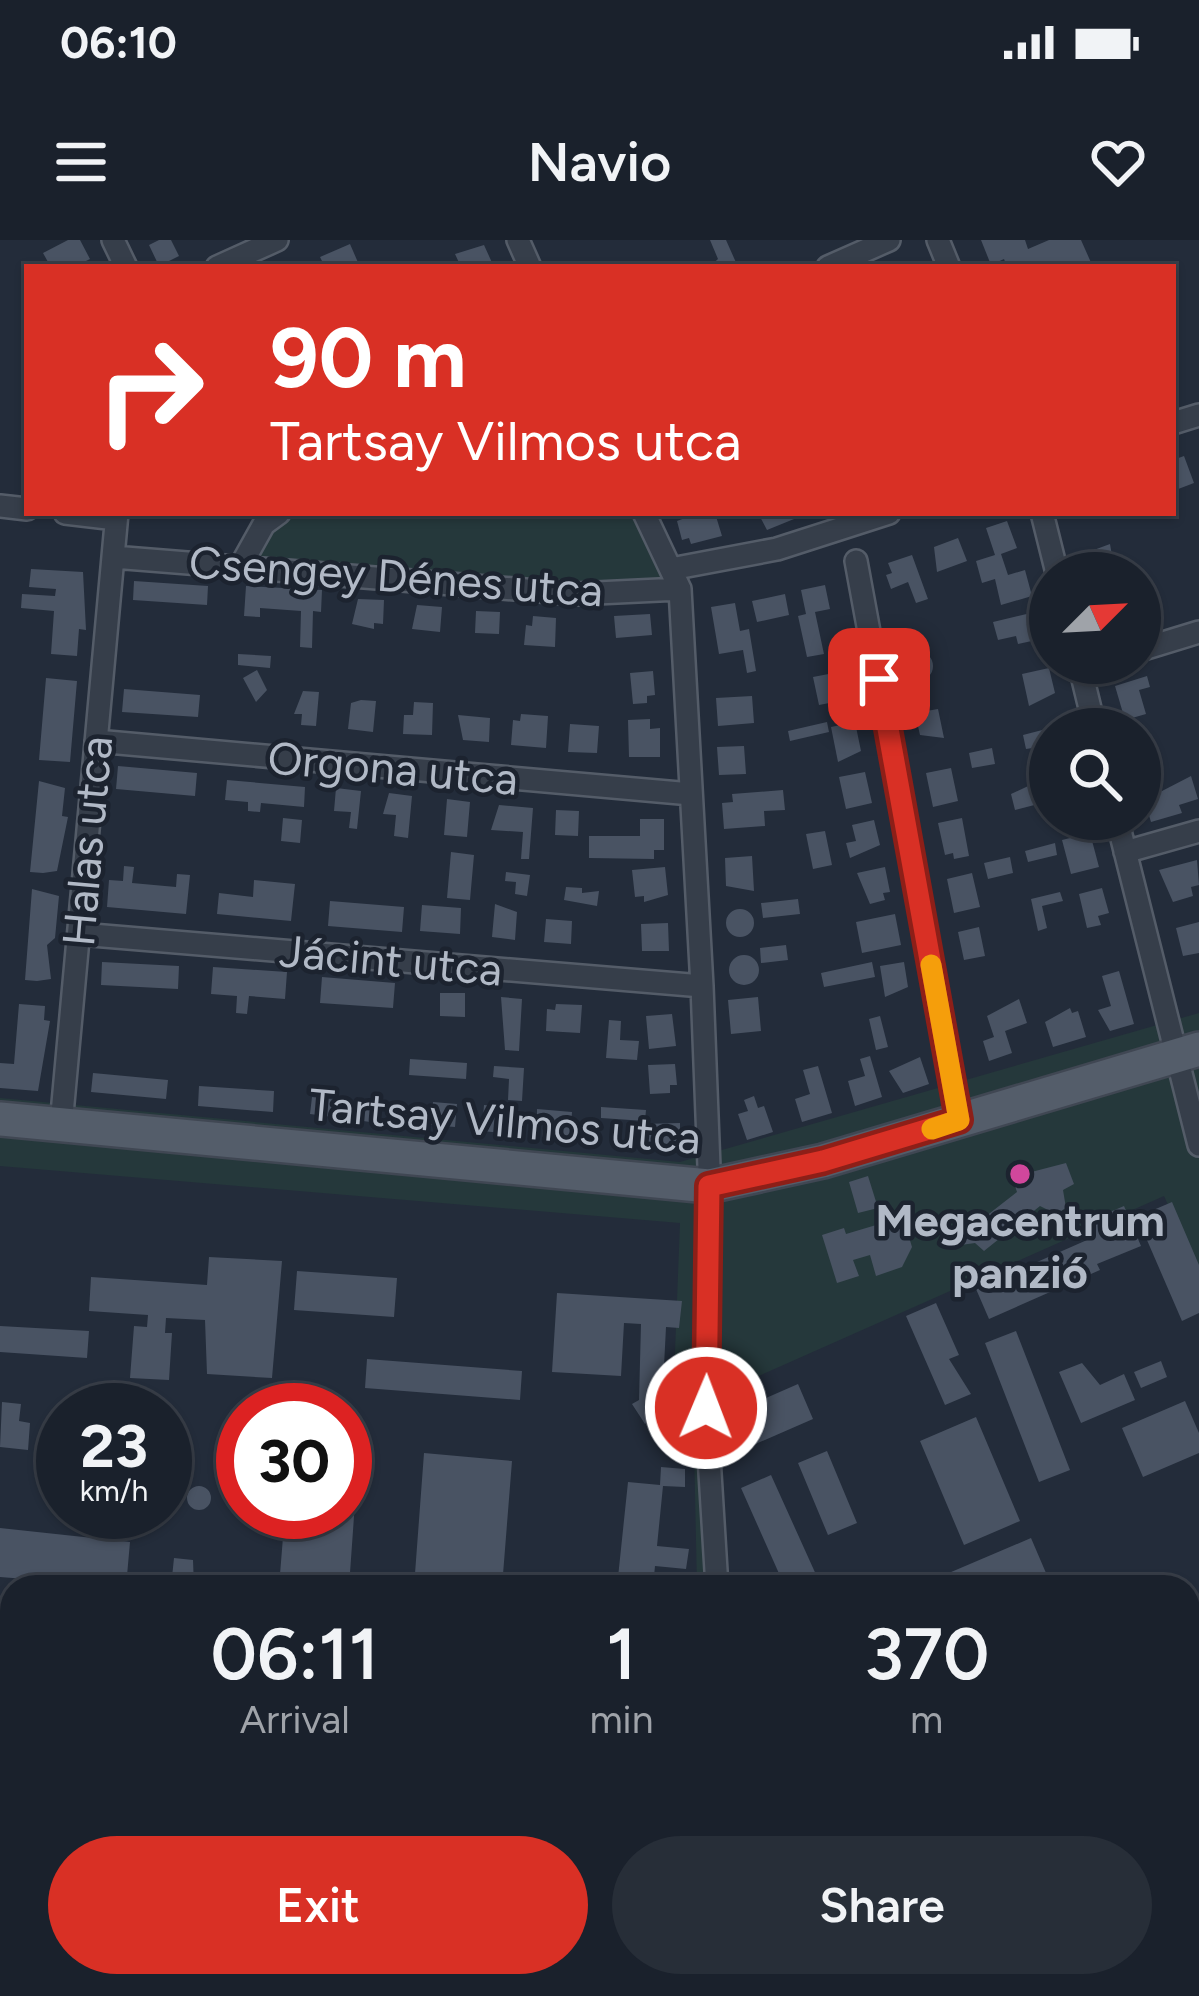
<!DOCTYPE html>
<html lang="en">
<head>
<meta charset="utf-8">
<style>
	body { margin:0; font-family:Figtree,sans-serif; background:#272e38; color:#f1f3f6; height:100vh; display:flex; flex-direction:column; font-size:45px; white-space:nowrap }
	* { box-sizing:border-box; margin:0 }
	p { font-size:39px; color:#9fa3a9 }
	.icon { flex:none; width:66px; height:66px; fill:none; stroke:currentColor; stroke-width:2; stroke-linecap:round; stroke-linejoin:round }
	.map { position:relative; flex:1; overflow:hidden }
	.sheet { position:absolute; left:0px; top:1335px; width:1200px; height:423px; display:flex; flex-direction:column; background:#1a212c; border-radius:36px 36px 0 0; box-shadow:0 3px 9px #0004,0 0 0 3px #383e48 }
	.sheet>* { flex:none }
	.banner { position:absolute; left:24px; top:24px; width:1152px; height:252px; border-radius:0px; box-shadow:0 3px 9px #0004,0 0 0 3px #383e48; background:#d93025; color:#fff; overflow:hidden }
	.needle { width:78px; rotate:66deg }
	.tools { position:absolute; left:1029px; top:312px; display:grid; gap:24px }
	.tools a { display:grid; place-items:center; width:132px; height:132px; border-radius:50%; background:#1a212c; box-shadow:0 3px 9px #0004,0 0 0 3px #383e48; font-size:60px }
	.speed { position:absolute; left:36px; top:1143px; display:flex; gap:24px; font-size:60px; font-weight:700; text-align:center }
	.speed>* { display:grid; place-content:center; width:156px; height:156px; border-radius:50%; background:#1a212c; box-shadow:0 3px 9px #0004,0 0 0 3px #383e48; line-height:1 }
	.speed small { font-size:30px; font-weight:400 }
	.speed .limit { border:18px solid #d22; background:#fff; color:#111 }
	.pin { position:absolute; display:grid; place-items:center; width:102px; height:102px; color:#fff; margin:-51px; border-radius:24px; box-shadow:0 6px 18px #0006 }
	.me { position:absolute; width:132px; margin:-66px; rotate:1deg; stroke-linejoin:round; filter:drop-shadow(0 0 9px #0008) }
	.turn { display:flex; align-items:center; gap:42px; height:252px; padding:0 48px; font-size:54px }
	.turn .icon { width:156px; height:156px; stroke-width:2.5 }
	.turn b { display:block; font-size:84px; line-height:102px }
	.eta { display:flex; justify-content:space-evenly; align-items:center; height:204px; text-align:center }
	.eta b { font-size:72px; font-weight:600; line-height:84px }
	.primary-button { display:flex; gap:24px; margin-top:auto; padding:24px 48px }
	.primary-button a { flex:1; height:138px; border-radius:72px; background:#d93025; color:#fff; font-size:48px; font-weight:600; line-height:138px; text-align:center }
	.primary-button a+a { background:#272e38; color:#f1f3f6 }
	.status { display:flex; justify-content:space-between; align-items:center; height:84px; padding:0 60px; background:#1a212c; direction:ltr }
	.status svg { height:33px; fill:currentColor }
	header { display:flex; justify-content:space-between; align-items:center; height:156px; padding:0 48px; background:#1a212c; font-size:54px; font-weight:600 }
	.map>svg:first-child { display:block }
</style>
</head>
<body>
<div class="status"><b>06:10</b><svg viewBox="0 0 49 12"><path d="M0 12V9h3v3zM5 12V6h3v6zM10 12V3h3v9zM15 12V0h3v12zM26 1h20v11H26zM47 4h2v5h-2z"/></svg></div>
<header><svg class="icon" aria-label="menu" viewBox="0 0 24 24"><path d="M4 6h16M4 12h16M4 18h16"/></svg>Navio<svg class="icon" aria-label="heart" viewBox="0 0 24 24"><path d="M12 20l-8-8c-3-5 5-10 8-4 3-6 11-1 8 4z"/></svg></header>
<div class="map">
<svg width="1199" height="1756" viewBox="0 0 1199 1756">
	<rect width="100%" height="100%" fill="#232c3a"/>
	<path fill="#25383b" d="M298,273h336l29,64 -53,9 -361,-23 23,-37z
		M1199,773v260l-35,-77 -448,199 13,192h-32l-3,-141 -21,-42 7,-181 -680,-57v-68l680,64z"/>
	<path fill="#495363" d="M68,0h12l10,19 -16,8h-36l10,-5 -5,-9z
		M159,0h12l8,16 -20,10 -10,-21z
		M710,0h16l12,27h-29l9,-8z
		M981,0h44l3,9 21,-9h32l12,27h-86l-3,-8 -13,6z
		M350,4l10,23h-35l-5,-10z
		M484,5l10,22h-33l-6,-13z
		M1184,216l10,27 -21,8v-31z
		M684,273h31l7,23 -31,8 -2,-6 -7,2 -5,-19 8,-3z
		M758,273h34l2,6 -27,11z
		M1007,281l10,27 -16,6 7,21 17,-5 7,26 -31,9 -6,-26 -13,4 -6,-22 19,-6 -9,-27z
		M958,298l9,23 -30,11 -3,-25z
		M1110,304l5,29h-25l-7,-19z
		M912,315l16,44 -12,4 -8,-21 -17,7 -5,-14 6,-2 -4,-10z
		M31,329l52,3 3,58 -7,-1 -2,27 -26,-2 3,-43 -33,-3 1,-14 33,2 1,-7 -27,-2z
		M134,341l74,5 -1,19 -74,-5z
		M825,345l5,24 -15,3 9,42 -17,3 -9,-41 8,-2 -5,-24z
		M246,346l76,4 -1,22 -8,-1 -1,37 -12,-1 1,-36 -41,-3v9l-16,-1z
		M785,354l4,21 -32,7 -5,-21z
		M358,359l26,1 -1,24 -9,-1v6l-22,-5z
		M735,363l5,28 9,-2 7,42 -9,2 -4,-23 -24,4 -8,-47z
		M417,365l25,2 -2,25 -28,-3z
		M476,371l24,1 -1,22 -24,-1z
		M1035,372l6,27 -23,5 -2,-8 -18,4 -5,-18z
		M650,374l2,21 -36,3 -2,-22z
		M533,376l23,2 -1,29 -31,-2 2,-20 6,1z
		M903 426a15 15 0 1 1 30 0a15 15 0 1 1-30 0Z
		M238,414l33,2 -1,12 -32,-3z
		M1049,428l6,25 -26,13 -7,-32z
		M257,430l10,20 -11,12 -13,-24z
		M653,431l2,24 -8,1v7l-14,1 -3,-31z
		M844,431l6,28 -31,6 -6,-28z
		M1147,436l3,11 -11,3 7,24 -21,6 -10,-34z
		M46,438l31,3 -7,81 -31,-2z
		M124,449l76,6 -2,22 -76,-5z
		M303,451l16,1 -3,34 -15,-1 1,-11h-8z
		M752,456l2,27 -36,3 -2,-28z
		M361,460l15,1 -3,31 -25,-3 3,-26z
		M414,462l19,1 -1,32 -29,-1 1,-19h9z
		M938,469l6,29 -24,-3 -5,-22z
		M521,474l27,2 -2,32 -35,-3 2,-25 7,1z
		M458,475l32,3 -1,24 -26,-2z
		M650,479v10l10,-1v29h-31l-1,-37z
		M827,482l2,10 -39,9 -2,-10z
		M855,482l6,29 -23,11 -7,-35z
		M570,484l29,2 -2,27 -29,-1z
		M1050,488v32l-8,1 -3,-14 -13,2 -3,-14z
		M1151,494l9,28 -20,7v-32z
		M744,506l2,28 -27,1 -2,-28z
		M992,508l3,16 -23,4 -3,-15z
		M118,526l79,7 -2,23 -79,-7z
		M951,528l7,33 -25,6 -7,-34z
		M865,532l7,31 -26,6 -7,-32z
		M1191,536l7,23 -19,6 3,8 -31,9 -9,-30 18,-6 2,5z
		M227,540l78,7 -1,20 -43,-4 -1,9 -12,-1v-9l-23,-2z
		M1041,540l2,7 7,-2v16l-35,9 -4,-16z
		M39,541l26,7 -3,28 6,1 -11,54 -14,2 -13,-1z
		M336,548l25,3 -4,38 -8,-1 2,-16 -17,-1z
		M783,550l2,20 -21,1 1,15 -41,3 -2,-26 11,-1 -1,-8z
		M389,553l23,3 -4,42 -14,-2 2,-21 -13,-1z
		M447,559l23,3 -3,35 -23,-2z
		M499,565l34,3 -4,51h-8l2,-27 -32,-2z
		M556,570l23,1 -1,25 -23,-1z
		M283,578l19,2 -2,23 -19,-2z
		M962,578l7,38 -15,3 -1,-6 -8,2 -7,-32z
		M640,579h24v31h-10v9l-65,-1v-22h51z
		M874,580l6,25 -30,13 -4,-15 10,-2 -4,-16z
		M825,591l7,34 -19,4 -7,-35z
		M1090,593l9,34 -28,7 -9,-34z
		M1055,603l2,12 -29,7 -3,-11z
		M451,612l23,3 -4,45 -23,-2z
		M752,616l2,35 -28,-5 -1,-28z
		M1010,617l3,16 -25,6 -4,-16z
		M1197,620l2,25 -8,2 2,9 -20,6 -14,-32z
		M124,626l10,1 -2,16 44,4 1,-13 13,1 -4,39 -79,-7 2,-27 14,1z
		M665,627l3,28 -24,7v-6l-9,1 -3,-27z
		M885,627l5,25 -7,1 2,7 -15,4 -13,-31z
		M506,632l24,3 -3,21 -12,-2 1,-12 -11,-1z
		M972,633l8,34 -26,6 -7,-34z
		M254,640l41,4 -4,37 -74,-7 2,-21 34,4z
		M566,647l16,1v5l17,-2 -2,15 -33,-6z
		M1102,648l7,25 -11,3 3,9 -14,3 -8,-34z
		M32,649l27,7 -4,42 -8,7 4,34 -14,2 -12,-1z
		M1060,652l3,9 -21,5 5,22 -9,3 -7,-32z
		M798,659l2,15 -37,4 -2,-15z
		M330,661l74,6 -2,25 -74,-6z
		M495,664l22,8 -2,28 -23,-3z
		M422,665l39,3 -1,26 -40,-3z
		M726 683a14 14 0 1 1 28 0a14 14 0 1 1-28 0Z
		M895,674l6,31 -39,8 -6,-31z
		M546,679l26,2 -1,23 -27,-2z
		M1199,682v31l-16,3 -7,-28z
		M668,683l1,28h-27l-1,-27z
		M979,687l6,29 -21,4 -6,-28z
		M786,705l2,15 -27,3 -1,-15z
		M729 730a15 15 0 1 1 30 0a15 15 0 1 1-30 0Z
		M102,722l77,4 -1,23 -77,-4z
		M872,722l3,15 -51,10 -3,-14z
		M904,722l4,25 -23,10 -5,-31z
		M213,727l74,5 -2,27 -36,-3 -2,18 -11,-1 1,-17 -26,-2z
		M1119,731l15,53 -24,7 -12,-21 13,-4 -9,-30z
		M322,737l73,6 -2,25 -73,-5z
		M440,753h25v24l-25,-1z
		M501,757l21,2 -3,52 -14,-1z
		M758,757l3,34 -30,3 -3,-34z
		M1019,759l8,24 -22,8 7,22 -23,8 -6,-20 11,-4 -7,-21z
		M19,764l26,2 -1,14 6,1 -12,70 -38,-3v-25l14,1z
		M556,764l26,1 -2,28 -34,-2 1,-22 8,1z
		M1070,768l2,5 6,-2 8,26 -33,10 -8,-25z
		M672,774l4,32 -27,3 -3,-33z
		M880,776l8,31 -12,3 -7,-31z
		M609,780l12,1 -1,19 19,1 -2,19 -31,-2z
		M870,816l12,41 -27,9 -7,-25 17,-5 -5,-17z
		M920,817l9,27 -26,9 -14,-22z
		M410,819l57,4 -1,16 -57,-4z
		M675,824l2,21h-7v8l-20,1 -2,-29z
		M494,826l30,2 -2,33 -14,-1 1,-21 -16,-2z
		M818,826l14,47 -30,9 -7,-23 15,-5 -7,-24z
		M93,833l75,7 -2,19 -75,-7z
		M199,846l75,5 -1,21 -75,-6z
		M754,856l4,12 6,-2 9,26 -26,8 -9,-26 10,-3 -4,-11z
		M312,857l68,8 -2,18 -68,-9z
		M433,862l24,2 -2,23 -24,-2z
		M484,865l30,3 -2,26 -30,-3z
		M601,867l45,3 -1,11 -44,-3z
		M537,869l35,3 -2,28 -28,-3 2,-17h-7z
		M680,883v22l-36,1 -1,-22z
		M1066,923l8,21 -11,6 3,18 -10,6 -16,-8 -56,45 -9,-8 -14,2 -3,-7 59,-46 -5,-15z
		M868,936l10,32 -20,5 -9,-31z
		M1172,962l27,63v48l-17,8 -45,-104z
		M1124,966l17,40 -44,18 3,6 -111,49 -13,-30 111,-49 -4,-9 11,-4 -3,-7z
		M903,977l9,30 -10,20 -26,9 -6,-21 -17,5 6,16 -22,7 -15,-48 22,-7 2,6z
		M209,1017l73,4 -10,117 -65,-4 -2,-54 -39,-2 -1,15h7l-3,47 -39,-2 4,-52 13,1 1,-12 -59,-4 2,-34 116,8z
		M297,1031l100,7 -3,39 -100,-7z
		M557,1053l125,8 -3,27 -13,-1 -3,59 -6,4 12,18 -24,16 -13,-20 7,-4 2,-76 -17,-1 -3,53 -69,-4z
		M936,1063l23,52 -10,4 22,35 -26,11 -39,-89z
		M0,1086l89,5 -2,27 -87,-6z
		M1016,1091l54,139 -31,12 -54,-139z
		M367,1119l155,12 -2,29 -155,-12z
		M1161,1121l6,16 -26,11 -7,-16z
		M1082,1123l18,22 24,-11 11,26 -54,23 -22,-51z
		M798,1144l15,35 -62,27 -15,-35z
		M1185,1161l14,32v20l-56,24 -21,-49z
		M2,1162l19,2 -2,17 11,2 -2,27 -28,-3z
		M976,1177l44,104 -56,24 -44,-104z
		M345,1205l14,1 -10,141h-70l6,-75h60z
		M827,1211l30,72 -29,12 -30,-72z
		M424,1213l88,8 -10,126h-88z
		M661,1227l24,2v18l-22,-1 -6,60 32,3 -3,20 -31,-3 -2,21h-36l11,-105 32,3z
		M771,1235l47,104 3,8h-36l-44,-99z
		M187 1258a12 12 0 1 1 24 0a12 12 0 1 1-24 0Z
		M0,1288l130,14 -4,45 -126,-10z
		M1031,1298l18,42 -17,7h-116z
		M174,1318l19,2 1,27h-23z
		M0,1506l12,1v175l-12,-1z
		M28,1746h94l-1,10h-93z
		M285,1746h69l-1,10h-69z
		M869,1746h38l4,10h-59z"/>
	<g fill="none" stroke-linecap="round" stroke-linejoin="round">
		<defs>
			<path id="minor" d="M113,0l13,27
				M518,0l12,27
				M938,0l11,27
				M217,27l60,-27
				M828,27l61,-27
				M1173,183l26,-8
				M0,266l27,3
				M65,273l51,6
				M644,273l36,76 22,397 7,181 -3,241 11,179
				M1042,273l15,60
				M113,317l463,37 104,-5
				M856,321l103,559
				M240,327l24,-43 15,-11
				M671,329l106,-20 112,-36
				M1140,410l59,-18
				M1079,423l16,66
				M96,501l595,53
				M1117,579l82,326
				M1125,612l74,-21
				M80,694l622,52
				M61,885l56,-612
				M739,1746v10"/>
			<path id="primary" d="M0,879l709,67 114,-25 376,-112"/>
		</defs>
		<use href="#minor" stroke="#545c68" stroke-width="26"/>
		<use href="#primary" stroke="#404753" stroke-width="38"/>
		<use href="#minor" stroke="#363e4a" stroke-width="21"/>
		<use href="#primary" stroke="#545d6a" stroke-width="33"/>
	</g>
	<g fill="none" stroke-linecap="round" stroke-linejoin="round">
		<defs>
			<path id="route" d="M706,1168l3,-222 114,-25 136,-41 -80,-441"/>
		</defs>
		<use href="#route" stroke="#8d1f18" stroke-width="30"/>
		<use href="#route" stroke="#d93025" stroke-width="21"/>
		<path stroke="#f59e0b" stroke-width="21" d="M931,725l28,155 -27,9"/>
	</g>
	<circle fill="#d1479c" stroke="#1c232f" stroke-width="4.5" cx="1020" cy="934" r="12"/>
	<g text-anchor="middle" stroke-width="9" stroke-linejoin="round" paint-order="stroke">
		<g font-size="45" fill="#b1b9c6" stroke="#1c232f">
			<text transform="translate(396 336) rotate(4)" y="16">Csengey Dénes utca</text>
			<text transform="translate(393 528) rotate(5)" y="16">Orgona utca</text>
			<text transform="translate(87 601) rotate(-85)" y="16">Halas utca</text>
			<text transform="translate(391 720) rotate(5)" y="16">Jácint utca</text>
			<text transform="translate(505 881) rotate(5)" y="16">Tartsay Vilmos utca</text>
		</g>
		<g font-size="45" font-weight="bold" fill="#b1b9c6" stroke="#1c232f">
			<text x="1020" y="996">Megacentrum<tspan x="1020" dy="52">panzió</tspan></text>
		</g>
	</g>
</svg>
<div class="tools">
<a><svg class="needle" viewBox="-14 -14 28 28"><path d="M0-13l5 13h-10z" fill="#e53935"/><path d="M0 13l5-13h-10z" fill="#9fa3a9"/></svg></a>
<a><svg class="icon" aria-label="search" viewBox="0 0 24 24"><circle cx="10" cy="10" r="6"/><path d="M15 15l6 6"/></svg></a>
</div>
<div class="speed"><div>23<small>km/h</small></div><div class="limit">30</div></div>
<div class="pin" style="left:879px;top:439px;background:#d93025"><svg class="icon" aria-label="arrive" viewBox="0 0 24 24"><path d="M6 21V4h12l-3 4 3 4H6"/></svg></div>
<svg class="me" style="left:706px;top:1168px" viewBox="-20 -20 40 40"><circle r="17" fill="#d93025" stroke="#fff" stroke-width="3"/><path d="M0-11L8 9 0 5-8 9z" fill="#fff"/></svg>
<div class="banner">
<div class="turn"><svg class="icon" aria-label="right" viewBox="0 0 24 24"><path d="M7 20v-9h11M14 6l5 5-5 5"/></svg><div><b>90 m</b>Tartsay Vilmos utca</div></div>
</div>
<section class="sheet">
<div class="eta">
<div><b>06:11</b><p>Arrival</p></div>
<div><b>1</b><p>min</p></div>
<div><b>370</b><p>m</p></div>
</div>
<div class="primary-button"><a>Exit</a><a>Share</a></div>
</section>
</div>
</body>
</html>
